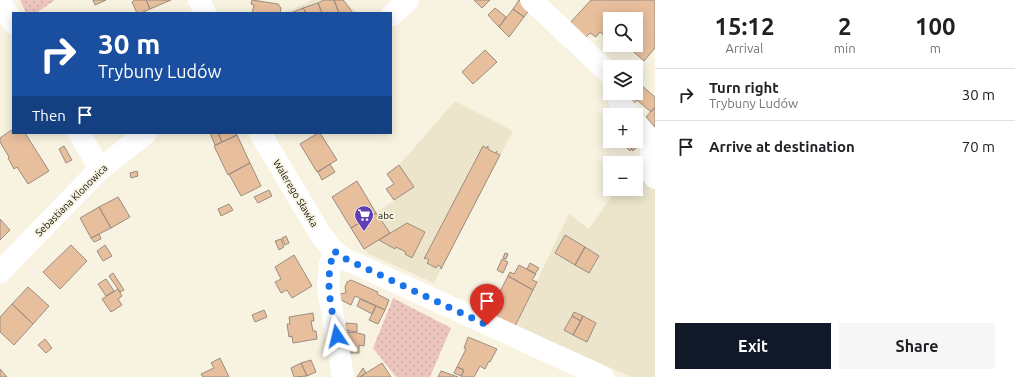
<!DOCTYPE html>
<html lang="en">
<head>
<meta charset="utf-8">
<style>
	body { margin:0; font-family:Ubuntu,sans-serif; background:#f6f6f6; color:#202124; height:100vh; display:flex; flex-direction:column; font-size:15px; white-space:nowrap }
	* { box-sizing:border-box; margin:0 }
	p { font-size:13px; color:#757577 }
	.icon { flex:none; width:22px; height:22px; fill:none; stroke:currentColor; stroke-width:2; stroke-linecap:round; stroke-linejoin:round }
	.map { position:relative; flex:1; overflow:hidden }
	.panel { display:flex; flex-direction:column; background:#fff; width:360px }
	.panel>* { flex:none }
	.guide { position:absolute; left:12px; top:12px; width:380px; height:122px; border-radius:0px; box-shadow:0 2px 10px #0003; background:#1a4fa0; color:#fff; overflow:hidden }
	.buttons { position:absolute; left:603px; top:12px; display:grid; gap:8px }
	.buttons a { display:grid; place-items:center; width:40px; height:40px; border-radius:0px; background:#fff; box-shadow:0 2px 10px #0003; font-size:20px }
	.pin { position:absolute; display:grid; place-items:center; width:34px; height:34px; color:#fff; margin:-41px -17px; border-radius:50% 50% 50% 0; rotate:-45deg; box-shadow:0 0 4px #0007 }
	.pin .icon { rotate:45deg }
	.me { position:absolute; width:44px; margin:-22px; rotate:350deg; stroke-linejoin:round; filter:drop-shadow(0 0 3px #0008) }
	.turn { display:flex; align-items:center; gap:14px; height:84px; padding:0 20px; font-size:18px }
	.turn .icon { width:52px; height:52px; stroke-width:2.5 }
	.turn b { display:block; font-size:28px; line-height:34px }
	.then { display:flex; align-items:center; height:38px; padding:0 20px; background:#0003; gap:8px; font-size:15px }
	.eta { display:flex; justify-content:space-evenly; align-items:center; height:68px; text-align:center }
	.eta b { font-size:24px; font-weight:600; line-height:28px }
	.action { display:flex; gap:8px; margin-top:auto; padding:8px 20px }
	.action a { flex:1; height:46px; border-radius:0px; background:#111827; color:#fff; font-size:16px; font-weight:600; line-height:46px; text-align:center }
	.action a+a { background:#f6f6f6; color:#202124 }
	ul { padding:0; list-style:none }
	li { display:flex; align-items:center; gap:12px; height:52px; padding:0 20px; border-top:1px solid #e0e0e0 }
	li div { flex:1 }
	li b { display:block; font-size:15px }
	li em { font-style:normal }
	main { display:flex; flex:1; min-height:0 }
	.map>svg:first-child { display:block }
</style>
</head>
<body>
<main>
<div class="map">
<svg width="655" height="377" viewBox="0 0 655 377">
	<defs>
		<pattern id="grass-dots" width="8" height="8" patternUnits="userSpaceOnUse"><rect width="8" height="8" fill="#edc5bf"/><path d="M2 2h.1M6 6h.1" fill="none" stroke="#caa8a3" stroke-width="1.8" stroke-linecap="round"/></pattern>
	</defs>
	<rect width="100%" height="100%" fill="#f8f3e0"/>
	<path fill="#ece5cc" d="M313,0h32l12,13h-73z
		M455,101l58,30 -79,152 -65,-29 -5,-5 26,-16 -14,-20 38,-26 -15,-22z
		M639,158l16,15v204h-24l-116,-51 54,-112 20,15 28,-40h19v-26z"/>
	<path fill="url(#grass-dots)" d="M20,0h35l-19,13h-10z
		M393,298l58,30 -21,49h-34l-23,-29z"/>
	<path fill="#e8bf9d" stroke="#9a8c80" d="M93,0h13l-11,5z
		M135,0h11l4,9 -9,4h-4l-5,-11z
		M146,0h25l-21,9z
		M252,0l26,4 3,4 -1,5h-28l2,-8 -3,-1z
		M324,0h10l5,13h-17l-4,-10z
		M334,0h9l10,13h-14z
		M474,0h16l-8,8z
		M519,0l11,9 -6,8 -11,-8z
		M591,0h62l2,1v37l-1,2 1,1v7l-11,13 -18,-16h10v-26h-26v21l-10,-8 -4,5 -6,-4 -5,5 -16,-14z
		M318,3l4,10h-16l-3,-5z
		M303,8l3,5h-15z
		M495,8l11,9 -7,10 -11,-12z
		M513,9l11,8 -15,20 -10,-10z
		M616,45h9l-3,4z
		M485,50l12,12 -24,22 -11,-12z
		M636,81l4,4 1,-2 1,1 -1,1 14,12v10l-4,5 -14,-12 -3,3 -6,-5 4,-5h4z
		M655,107v20l-9,-10z
		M610,122v10l-5,-5z
		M13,129v4h12l24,38 -21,13 -11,-17 -3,2 -6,-11 1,-1 -9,-15v-4z
		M210,133h8l4,9 -7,3z
		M218,133h17l2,2 -15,7z
		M318,133h2l17,27 -20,12 -17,-28z
		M237,135l13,28 -22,12 -14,-29z
		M620,141h16l2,2 -8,8z
		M637,143l2,2 -6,6 -2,-2z
		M64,146l8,14 -6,3 -7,-14z
		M483,146l4,2 1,-2v3l7,4 2,-2 -1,2 4,2 -59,114v-2l-3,-2 -2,3 -9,-5 2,-3 -3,-2 -2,1z
		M250,163l11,23 -20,10 -12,-22z
		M330,164l5,8 -13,8 -4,-8z
		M399,165l15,22 -20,13 -8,-11 8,-5 -7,-10z
		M137,171l1,5 -7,2 -1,-5z
		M357,181l19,32 -25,15 -19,-31z
		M269,190l3,6 -14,7 -4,-6z
		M118,197l12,20 -19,11 -12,-21z
		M229,204l4,6 -12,6 -3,-7z
		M99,207l12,21 -20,10 -11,-20z
		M376,213l14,20 -26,16 -13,-21z
		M0,219l10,11 -10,10z
		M407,223l18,9 -13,26 -7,-4 1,-2 -10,-5 -1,2 -16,-9z
		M99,234l2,5 -7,3 -3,-4z
		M565,235l20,12 -10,18 -20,-12z
		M286,236l3,7 -4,2 -3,-7z
		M281,239l3,8 -5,3 -4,-9z
		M71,245l16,16 -27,28 -17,-17z
		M105,245l7,11 -9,5 -6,-10z
		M585,247l14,9 -10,17 -14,-8z
		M505,253l3,1 -2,5 -3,-1z
		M294,255l18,31 -20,12 -5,-8 -6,3 -6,-11 6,-3 -6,-12z
		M502,259l6,3 -5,11 -6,-3z
		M530,263l9,5 -4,6 -8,-5z
		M519,265l17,9 -4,6 5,2 -4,8 -25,-14 2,-4 4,2z
		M113,273l11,17 -4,2 -11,-16z
		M508,276l25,14 -18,36 -26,-13z
		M106,279l8,12 -8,5 -8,-12z
		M351,280l27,12 -1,2 12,6 -4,10 -30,-14 -4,9 -10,-5 -1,-6 6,-1 -1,-6 2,-5z
		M28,287l21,19 -16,18 -21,-20z
		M118,289l4,7 -4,3 4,6 -11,7 -9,-13z
		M493,293l5,2 -4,8 -5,-2z
		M360,299l16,7 -4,8 -15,-8z
		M489,301l5,2 -3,6 -5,-2z
		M12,304l21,20 -19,21 -14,-13v-15z
		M376,306l9,4 -7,14 -9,-4z
		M264,310l3,7 -12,5 -3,-7z
		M574,312l9,4 -2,5 -9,-5z
		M313,313l1,8h-3l2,10h3l1,8 -24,4 -1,-7 -3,1 -2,-13h3l-1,-7z
		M572,316l9,5 -8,14 -9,-5z
		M583,316l13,7 -9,19 -14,-7z
		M346,323l11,1v8l-12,-2z
		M346,332l12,1 7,2 -1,11 -5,-1v8h-12z
		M468,337l29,12 -7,13 -1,-1 -4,8 -5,-3 -6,11h-13l3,-7 -7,-3 9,-18 -2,-1z
		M45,339l7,9 -6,5 -8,-8z
		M220,358l9,19h-26l-2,-3 13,-6 -3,-5z
		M311,360l5,12 -9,4 -6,-13z
		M301,363l6,13 -13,1 -3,-9z
		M382,363l9,14h-31l6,-4z
		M457,367l7,3 -3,6 -7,-3z
		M363,368l3,5 -6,4h-3z
		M0,369l7,8h-7z
		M441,371l17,6h-20z"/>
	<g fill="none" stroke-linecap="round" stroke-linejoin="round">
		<path stroke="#fff" stroke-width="22" d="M199,0l6,13
			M531,0l79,74
			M0,1l13,22
			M391,16l17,-16
			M617,93l3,10 10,12
			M636,123l14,17 3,35 2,3
			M79,133l21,36
			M260,133l61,102 13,16 11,8 258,118
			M334,251l-4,13 -2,22 15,91
			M0,272l100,-103 46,-36"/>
	</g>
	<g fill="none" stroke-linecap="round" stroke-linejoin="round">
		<path stroke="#1a73e8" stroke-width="7" stroke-dasharray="0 12.6" d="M337,336c-6,-31 -13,-54 -3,-85l12,8 141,66"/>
	</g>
	<defs>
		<symbol id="supermarket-pin" viewBox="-11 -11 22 30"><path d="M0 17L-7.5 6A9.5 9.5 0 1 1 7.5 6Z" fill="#5f3eb6" stroke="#f8f3e0"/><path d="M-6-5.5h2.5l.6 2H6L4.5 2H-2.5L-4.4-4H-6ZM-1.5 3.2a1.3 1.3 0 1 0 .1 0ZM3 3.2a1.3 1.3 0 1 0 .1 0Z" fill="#fff"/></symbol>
	</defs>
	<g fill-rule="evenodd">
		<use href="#supermarket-pin" x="353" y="204" width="22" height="30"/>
	</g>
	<g text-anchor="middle" stroke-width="3.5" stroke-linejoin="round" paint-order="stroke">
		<g font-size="10" fill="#12110b" stroke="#f8f3e0">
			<text transform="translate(296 193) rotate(59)" y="4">Walerego Sławka</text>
			<text transform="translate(71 200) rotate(-45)" y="4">Sebastiana Klonowica</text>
		</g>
		<g font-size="10" fill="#12110b" stroke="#f8f3e0" text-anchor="start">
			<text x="378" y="219">abc</text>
		</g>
	</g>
</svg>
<div class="buttons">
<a><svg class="icon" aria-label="search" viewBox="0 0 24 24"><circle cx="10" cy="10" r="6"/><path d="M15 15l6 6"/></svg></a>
<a><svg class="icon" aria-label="layers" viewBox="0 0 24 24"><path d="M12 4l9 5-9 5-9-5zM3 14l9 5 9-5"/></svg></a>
<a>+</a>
<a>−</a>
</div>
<div class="pin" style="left:487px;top:325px;background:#d93025"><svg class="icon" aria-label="arrive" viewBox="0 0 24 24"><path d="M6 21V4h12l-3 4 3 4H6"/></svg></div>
<svg class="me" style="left:337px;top:336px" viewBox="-20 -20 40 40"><path d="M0-17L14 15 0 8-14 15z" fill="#1a73e8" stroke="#fff" stroke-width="4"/></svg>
<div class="guide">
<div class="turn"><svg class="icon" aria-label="right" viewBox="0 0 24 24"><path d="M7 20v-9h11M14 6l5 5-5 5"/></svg><div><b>30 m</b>Trybuny Ludów</div></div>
<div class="then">Then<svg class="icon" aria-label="arrive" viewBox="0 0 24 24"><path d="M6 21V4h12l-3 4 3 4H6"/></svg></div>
</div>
</div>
<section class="panel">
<div class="eta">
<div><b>15:12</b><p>Arrival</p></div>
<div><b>2</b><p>min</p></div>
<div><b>100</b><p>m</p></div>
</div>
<ul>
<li><svg class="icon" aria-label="right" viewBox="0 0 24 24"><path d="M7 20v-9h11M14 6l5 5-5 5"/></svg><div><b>Turn right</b><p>Trybuny Ludów</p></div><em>30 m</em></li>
<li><svg class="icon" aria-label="arrive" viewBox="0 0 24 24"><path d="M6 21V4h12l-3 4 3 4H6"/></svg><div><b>Arrive at destination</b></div><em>70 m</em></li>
</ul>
<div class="action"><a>Exit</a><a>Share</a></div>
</section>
</main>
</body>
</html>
